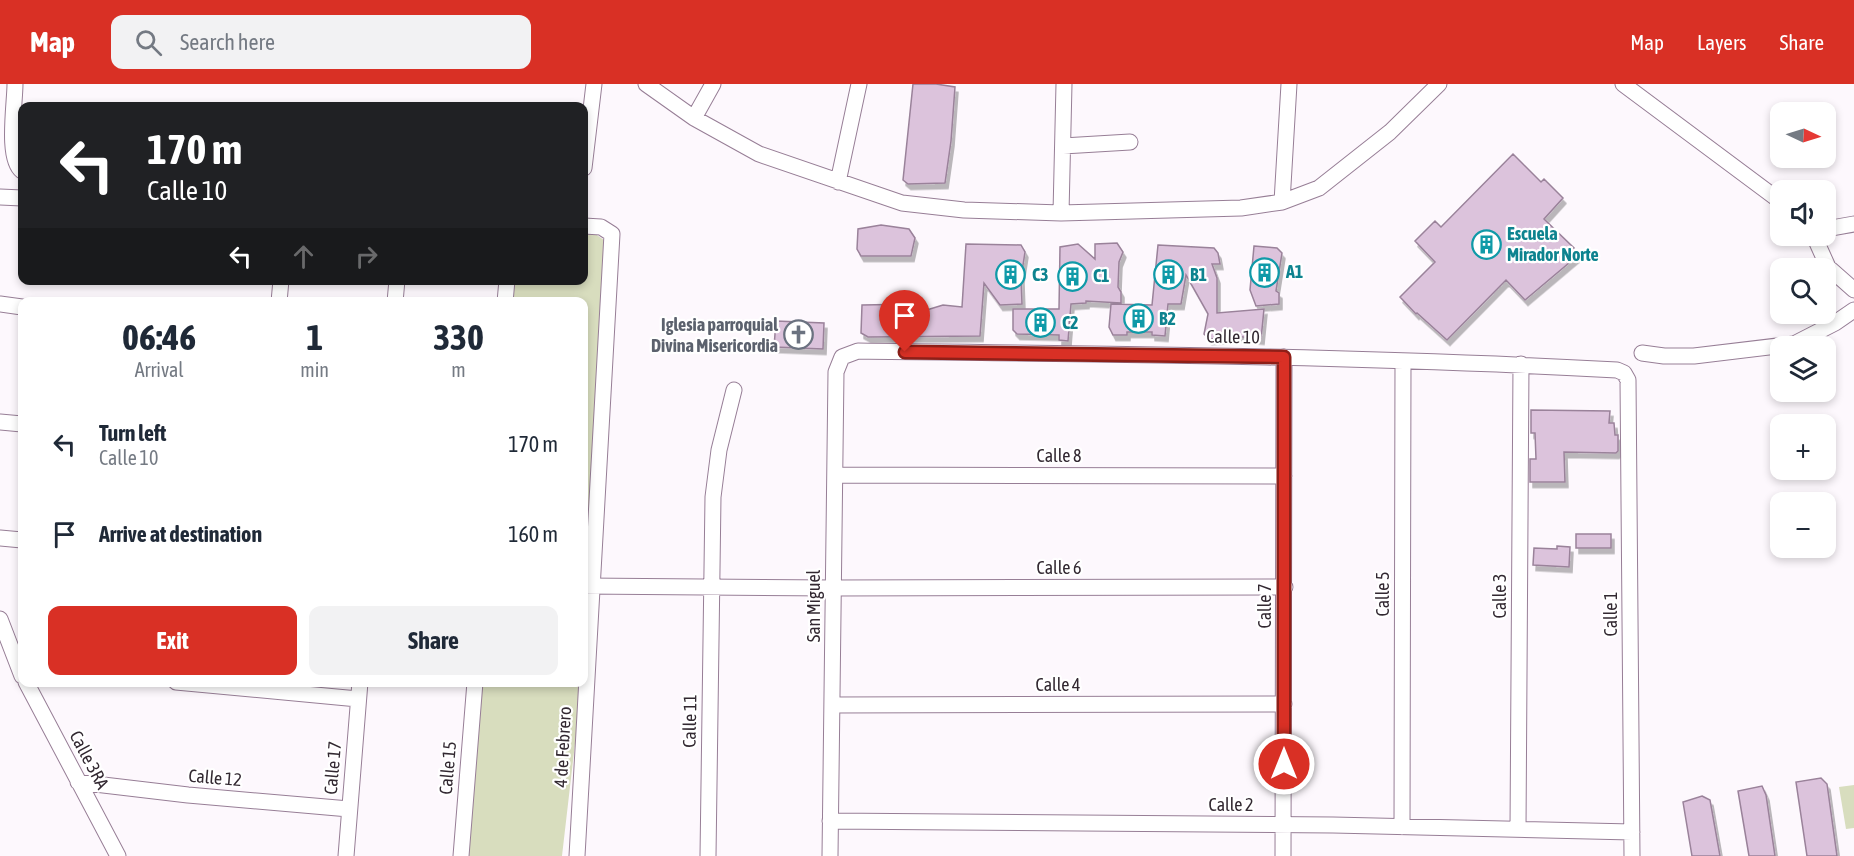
<!DOCTYPE html>
<html lang="en">
<head>
<meta charset="utf-8">
<style>
	body { margin:0; font-family:"Asap Condensed",sans-serif; background:#f2f2f3; color:#1f2937; height:100vh; display:flex; flex-direction:column; font-size:22px; white-space:nowrap }
	* { box-sizing:border-box; margin:0 }
	p { font-size:20px; color:#747a83 }
	.icon { flex:none; width:33px; height:33px; fill:none; stroke:currentColor; stroke-width:2; stroke-linecap:round; stroke-linejoin:round }
	.map { position:relative; flex:1; overflow:hidden }
	.panel { position:absolute; left:18px; top:213px; width:570px; height:390px; display:flex; flex-direction:column; background:#fff; border-radius:12px; box-shadow:0 3px 9px #0003 }
	.panel>* { flex:none }
	.top-card { position:absolute; left:18px; top:18px; width:570px; height:183px; border-radius:12px; box-shadow:0 3px 9px #0003; background:#202124; color:#fff; overflow:hidden }
	.needle { width:39px; rotate:94deg }
	.controls { position:absolute; left:1770px; top:18px; display:grid; gap:12px }
	.controls a { display:grid; place-items:center; width:66px; height:66px; border-radius:12px; background:#fff; box-shadow:0 3px 9px #0003; font-size:30px }
	.pin { position:absolute; display:grid; place-items:center; width:51px; height:51px; color:#fff; margin:-62px -26px; border-radius:50% 50% 50% 0; rotate:-45deg; box-shadow:0 0 6px #0007 }
	.pin .icon { rotate:45deg }
	.me { position:absolute; width:66px; margin:-33px; rotate:0deg; stroke-linejoin:round; filter:drop-shadow(0 0 4px #0008) }
	.turn { display:flex; align-items:center; gap:21px; height:126px; padding:0 30px; font-size:27px }
	.turn .icon { width:78px; height:78px; stroke-width:2.5 }
	.turn b { display:block; font-size:42px; line-height:51px }
	.lanes { display:flex; align-items:center; height:57px; padding:0 30px; background:#0003; justify-content:center; gap:30px; direction:ltr }
	.lanes .off { opacity:.35 }
	.eta { display:flex; justify-content:space-evenly; align-items:center; height:102px; text-align:center }
	.eta b { font-size:36px; font-weight:700; line-height:42px }
	.primary-button { display:flex; gap:12px; margin-top:auto; padding:12px 30px }
	.primary-button a { flex:1; height:69px; border-radius:12px; background:#d93025; color:#fff; font-size:24px; font-weight:700; line-height:69px; text-align:center }
	.primary-button a+a { background:#f2f2f3; color:#1f2937 }
	ul { padding:0; list-style:none }
	li { display:flex; align-items:center; gap:18px; height:90px; padding:0 30px }
	li div { flex:1 }
	li b { display:block; font-size:22px }
	li em { font-style:normal }
	header { display:flex; align-items:center; gap:36px; box-sizing:border-box; height:84px; padding:0 30px; background:#d93025; color:#fff }
	header strong { font-size:28px }
	nav { display:flex; gap:33px; margin-inline-start:auto; font-size:21px }
	.search { width:420px; height:54px; background:#f2f2f3; display:flex; align-items:center; gap:15px; box-sizing:border-box; padding:0 21px; border-radius:12px; color:#747a83; font-size:22px }
	.map>svg:first-child { display:block }
</style>
</head>
<body>
<header>
<strong>Map</strong>
<div class="search"><svg class="icon" aria-label="search" viewBox="0 0 24 24"><circle cx="10" cy="10" r="6"/><path d="M15 15l6 6"/></svg>Search here</div>
<nav><a>Map</a><a>Layers</a><a>Share</a></nav>
</header>
<div class="map">
<svg width="1854" height="772" viewBox="0 0 1854 772">
	<defs>
		<filter id="shadow"><feDropShadow dx="3" dy="5.5" stdDeviation="0" flood-color="#0004"/></filter>
	</defs>
	<rect width="100%" height="100%" fill="#fdf8fd"/>
	<path fill="#d8ddbe" d="M584,142l27,19 -23,341h-4v-284h-79l2,-21 77,-1z
		M475,599h107l-20,173h-101z
		M1854,701v43l-8,1 -7,-42z"/>
	<path fill="#dcc3dc" stroke="#9a829a" stroke-width="1.5" filter="url(#shadow)" d="M913,0h23l19,3 -4,54 -6,42 -37,1 -5,-4z
		M1513,70l28,28 3,-3 19,19 -19,21 30,29 -4,3 6,6 -51,43 -19,-20 -59,60 -30,-27 -1,1 -16,-17 35,-35 -20,-21 20,-20 6,6z
		M881,141l28,4 6,9 -4,18h-50l-4,-7 1,-20z
		M1117,159l6,9 -4,10 -1,25 3,5v11l-35,-2v2l-15,1 -3,37 -9,-1v-5l-42,-1 -4,-4v-21h46l1,-62 18,-3 17,15v-15z
		M966,160l55,1 4,7 -4,26 1,26 -22,1 -16,-22 -4,53 -112,1 -7,-4 1,-28 55,-1 3,8 23,-7 19,2z
		M1158,161l56,3 4,5 2,11h-8l5,14v35l47,-4 -3,30 -36,-4 -1,3 -15,1 -5,-5 4,-20 -22,-39 -5,29h-13l-3,32 -13,-1v-3h-25v3h-14l-4,-8 2,-23 41,1z
		M1254,162l23,2 5,5 -6,38 3,2v11l-23,2 -6,-16z
		M776,237l48,2 -1,26 -49,-2z
		M1531,326l79,1 -1,12h5l1,12h3v16l-2,2 -52,-1 1,30h-35v-23h6l-1,-26h-4z
		M1576,450h35v14h-35z
		M1557,462l13,1 -1,20 -36,-2 1,-17 23,1z
		M1821,694l6,6 10,72h-30l-11,-74z
		M1762,702l4,9 9,61h-26l-11,-65z
		M1702,712l8,4 10,56h-28l-9,-54z"/>
	<g fill="none" stroke-linecap="round" stroke-linejoin="round">
		<defs>
			<path id="minor" d="M15,0c0,20 -9,75 7,87
				M646,0l48,34 65,36 143,49 62,7 97,3 180,-5 41,-6 37,-14 71,-56 49,-48
				M1623,0l157,117
				M694,34l19,-34
				M1063,62l67,-4
				M584,84l10,-84
				M838,98l21,-98
				M0,113l22,1
				M1282,118l7,-118
				M1061,129l3,-129
				M1826,145l28,-5
				M1814,152l14,31 26,23
				M279,218l2,-22
				M395,218l2,-22
				M505,218l2,-22
				M0,220l22,3
				M1642,269l22,3h30l100,-12 41,-21 19,-13
				M0,338l22,2
				M835,391l449,1
				M0,454l22,2
				M584,502l249,2 452,-1
				M0,535l22,57
				M26,598l92,174
				M176,598l182,17
				M833,621l451,-1
				M78,698l110,13 161,14
				M830,737l503,4 299,7
				M1402,743l1,-466
				M1518,745l3,-465
				M346,772l14,-174
				M461,772l14,-174
				M577,772l35,-622 -11,-7 -17,-1
				M708,772l5,-359 6,-47 15,-60
				M830,772l6,-484 6,-15 16,-6c253,3 506,5 759,19l7,3 4,7 4,476
				M1283,772l1,-499"/>
		</defs>
		<use href="#minor" stroke="#977e96" stroke-width="17"/>
		<use href="#minor" stroke="#fff" stroke-width="15"/>
	</g>
	<g fill="none" stroke-linecap="round" stroke-linejoin="round">
		<defs>
			<path id="route" d="M905,268l379,5v407"/>
		</defs>
		<use href="#route" stroke="#8d1f18" stroke-width="15"/>
		<use href="#route" stroke="#d93025" stroke-width="10"/>
	</g>
	<defs>
		<symbol id="building-ring" viewBox="-11 -11 22 22"><circle r="9.5" fill="#fff" stroke="#0f9aa8" stroke-width="1.5"/><path d="M-4-6H4V6H1V3H-1V6H-4ZM-2.5-4.3h1.7v1.8h-1.7ZM.8-4.3h1.7v1.8H.8ZM-2.5-1h1.7V.8h-1.7ZM.8-1h1.7V.8H.8Z" fill="#0f9aa8"/></symbol>
		<symbol id="church-ring" viewBox="-11 -11 22 22"><circle r="9.5" fill="#fff" stroke="#6b7280" stroke-width="1.5"/><path d="M-1.2-6h2.4v3.5h3.3v2.4h-3.3V6h-2.4V-.1h-3.3v-2.4h3.3Z" fill="#6b7280"/></symbol>
	</defs>
	<g fill-rule="evenodd">
		<use href="#building-ring" x="1470" y="144" width="33" height="33"/>
		<use href="#building-ring" x="1248" y="172" width="33" height="33"/>
		<use href="#building-ring" x="994" y="174" width="33" height="33"/>
		<use href="#building-ring" x="1152" y="174" width="33" height="33"/>
		<use href="#building-ring" x="1056" y="176" width="33" height="33"/>
		<use href="#building-ring" x="1122" y="218" width="33" height="33"/>
		<use href="#building-ring" x="1024" y="222" width="33" height="33"/>
		<use href="#church-ring" x="782" y="234" width="33" height="33"/>
	</g>
	<g text-anchor="middle" stroke-width="4.5" stroke-linejoin="round" paint-order="stroke">
		<g font-size="18" font-weight="bold" fill="#0d838f" stroke="#fff" text-anchor="start">
			<text x="1507" y="156">Escuela<tspan x="1507" dy="21">Mirador Norte</tspan></text>
			<text x="1286" y="194">A1</text>
			<text x="1032" y="197">C3</text>
			<text x="1190" y="197">B1</text>
			<text x="1093" y="198">C1</text>
			<text x="1159" y="241">B2</text>
			<text x="1062" y="245">C2</text>
		</g>
		<g font-size="18" font-weight="bold" fill="#5b616d" stroke="#fff" text-anchor="end">
			<text x="778" y="247">Iglesia parroquial<tspan x="778" dy="21">Divina Misericordia</tspan></text>
		</g>
		<g font-size="18" fill="#322831" stroke="#fff">
			<text transform="translate(1233 253) rotate(1)" y="6">Calle 10</text>
			<text x="1059" y="378">Calle 8</text>
			<text x="1059" y="490">Calle 6</text>
			<text transform="translate(1383 510) rotate(-90)" y="6">Calle 5</text>
			<text transform="translate(1500 512) rotate(-90)" y="6">Calle 3</text>
			<text transform="translate(814 522) rotate(-90)" y="6">San Miguel</text>
			<text transform="translate(1265 522) rotate(-90)" y="6">Calle 7</text>
			<text transform="translate(1611 530) rotate(-90)" y="6">Calle 1</text>
			<text x="1058" y="607">Calle 4</text>
			<text transform="translate(690 637) rotate(-89)" y="6">Calle 11</text>
			<text transform="translate(563 663) rotate(-87)" y="6">4 de Febrero</text>
			<text transform="translate(89 676) rotate(62)" y="6">Calle 3RA</text>
			<text transform="translate(333 684) rotate(-85)" y="6">Calle 17</text>
			<text transform="translate(448 684) rotate(-85)" y="6">Calle 15</text>
			<text transform="translate(215 694) rotate(5)" y="6">Calle 12</text>
			<text x="1231" y="727">Calle 2</text>
		</g>
	</g>
</svg>
<div class="controls">
<a><svg class="needle" viewBox="-14 -14 28 28"><path d="M0-13l5 13h-10z" fill="#e53935"/><path d="M0 13l5-13h-10z" fill="#747a83"/></svg></a>
<a><svg class="icon" aria-label="sound" viewBox="0 0 24 24"><path d="M4 9h4l5-4v14l-5-4H4zM17 9q2 3 0 6"/></svg></a>
<a><svg class="icon" aria-label="search" viewBox="0 0 24 24"><circle cx="10" cy="10" r="6"/><path d="M15 15l6 6"/></svg></a>
<a><svg class="icon" aria-label="layers" viewBox="0 0 24 24"><path d="M12 4l9 5-9 5-9-5zM3 14l9 5 9-5"/></svg></a>
<a>+</a>
<a>−</a>
</div>
<div class="pin" style="left:905px;top:268px;background:#d93025"><svg class="icon" aria-label="arrive" viewBox="0 0 24 24"><path d="M6 21V4h12l-3 4 3 4H6"/></svg></div>
<svg class="me" style="left:1284px;top:680px" viewBox="-20 -20 40 40"><circle r="17" fill="#d93025" stroke="#fff" stroke-width="3"/><path d="M0-11L8 9 0 5-8 9z" fill="#fff"/></svg>
<div class="top-card">
<div class="turn"><svg class="icon" aria-label="left" viewBox="0 0 24 24"><path d="M17 20v-9H6M10 6l-5 5 5 5"/></svg><div><b>170 m</b>Calle 10</div></div>
<div class="lanes"><svg class="icon" aria-label="left" viewBox="0 0 24 24"><path d="M17 20v-9H6M10 6l-5 5 5 5"/></svg><svg class="icon off" aria-label="ahead" viewBox="0 0 24 24"><path d="M12 20V5M6 11l6-6 6 6"/></svg><svg class="icon off" aria-label="right" viewBox="0 0 24 24"><path d="M7 20v-9h11M14 6l5 5-5 5"/></svg></div>
</div>
<section class="panel">
<div class="eta">
<div><b>06:46</b><p>Arrival</p></div>
<div><b>1</b><p>min</p></div>
<div><b>330</b><p>m</p></div>
</div>
<ul>
<li><svg class="icon" aria-label="left" viewBox="0 0 24 24"><path d="M17 20v-9H6M10 6l-5 5 5 5"/></svg><div><b>Turn left</b><p>Calle 10</p></div><em>170 m</em></li>
<li><svg class="icon" aria-label="arrive" viewBox="0 0 24 24"><path d="M6 21V4h12l-3 4 3 4H6"/></svg><div><b>Arrive at destination</b></div><em>160 m</em></li>
</ul>
<div class="primary-button"><a>Exit</a><a>Share</a></div>
</section>
</div>
</body>
</html>
